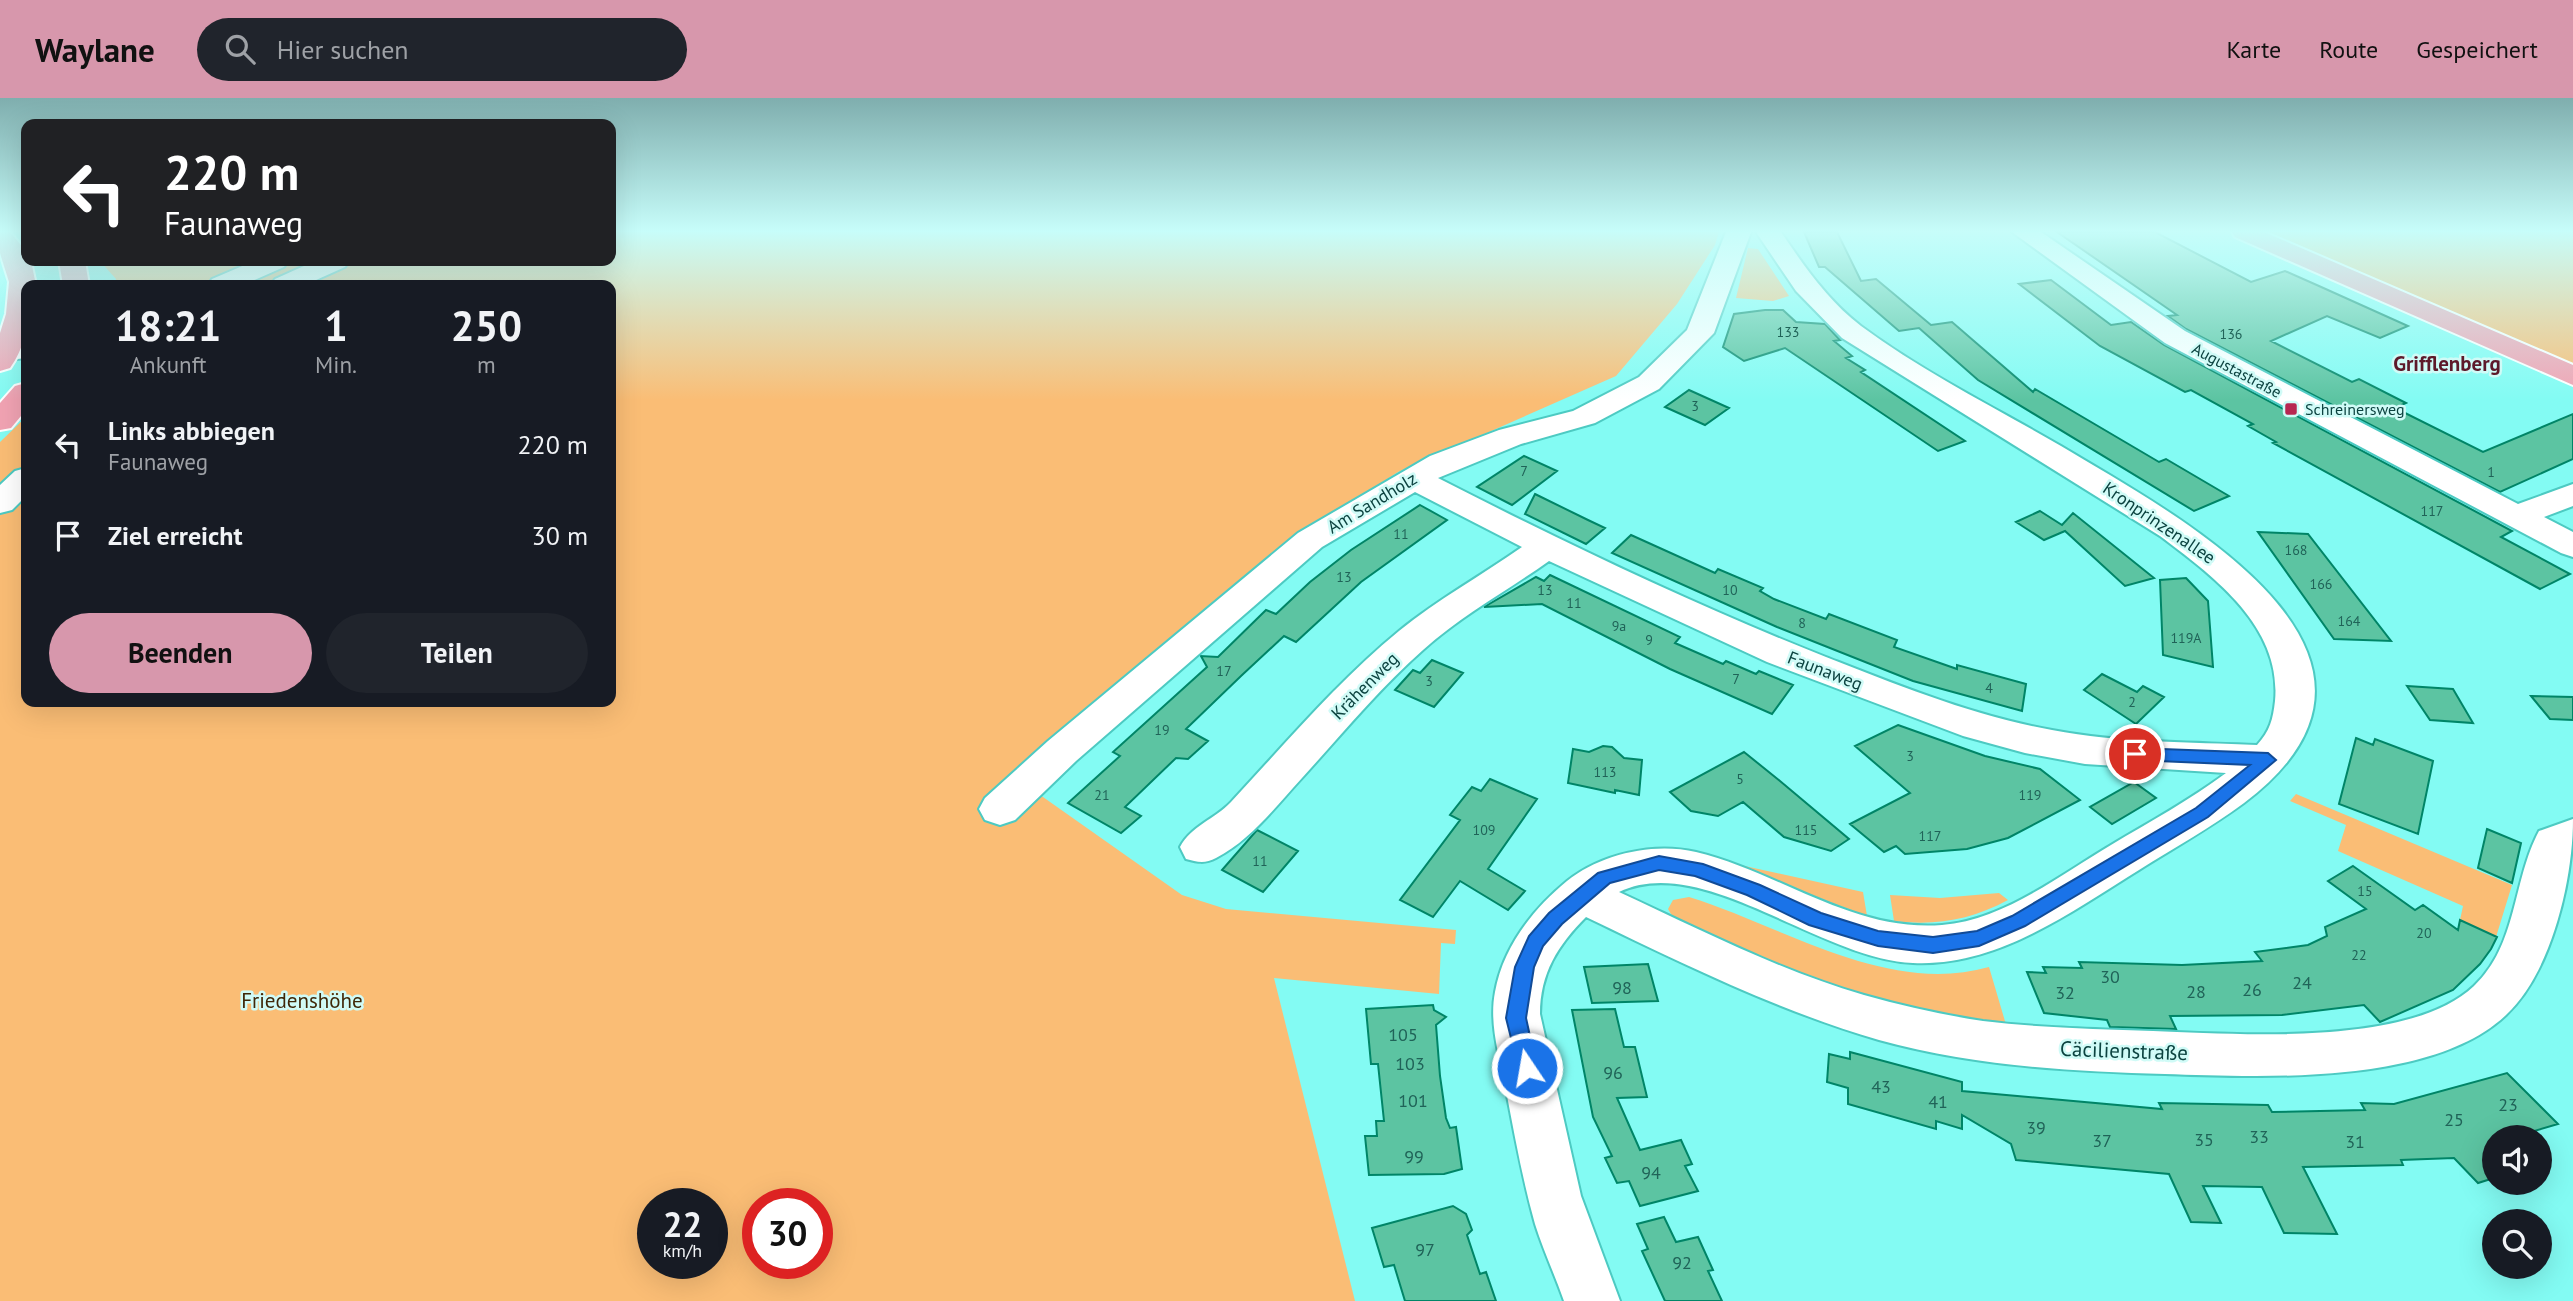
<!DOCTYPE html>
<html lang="de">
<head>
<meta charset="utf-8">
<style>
	body { margin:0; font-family:"PT Sans",sans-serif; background:#20242c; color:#f1f3f6; height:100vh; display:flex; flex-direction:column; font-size:26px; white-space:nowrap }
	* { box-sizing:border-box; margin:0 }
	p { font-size:23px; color:#9ea1a6 }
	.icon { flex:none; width:38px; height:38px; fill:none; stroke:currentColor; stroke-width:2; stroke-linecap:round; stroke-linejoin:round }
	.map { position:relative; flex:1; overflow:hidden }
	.panel { position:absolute; left:21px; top:182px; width:595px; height:427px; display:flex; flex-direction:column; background:#171b24; border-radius:14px; box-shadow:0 7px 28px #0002 }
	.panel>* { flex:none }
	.top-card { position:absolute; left:21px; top:21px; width:595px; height:147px; border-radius:14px; box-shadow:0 7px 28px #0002; background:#202124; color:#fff; overflow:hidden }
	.fabs { position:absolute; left:2482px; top:1027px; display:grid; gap:14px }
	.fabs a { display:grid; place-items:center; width:70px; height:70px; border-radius:50%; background:#171b24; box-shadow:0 7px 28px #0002; font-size:35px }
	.speed { position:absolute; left:637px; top:1090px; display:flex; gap:14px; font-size:35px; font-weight:700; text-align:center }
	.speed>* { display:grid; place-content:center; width:91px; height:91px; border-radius:50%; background:#171b24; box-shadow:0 7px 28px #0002; line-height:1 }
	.speed small { font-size:18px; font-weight:400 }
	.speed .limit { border:10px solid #d22; background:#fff; color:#111 }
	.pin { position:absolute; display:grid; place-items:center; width:60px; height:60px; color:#fff; margin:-30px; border:4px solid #fff; border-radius:50%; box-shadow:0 2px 7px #0007 }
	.me { position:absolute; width:77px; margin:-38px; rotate:348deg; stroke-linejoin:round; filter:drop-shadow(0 0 5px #0008) }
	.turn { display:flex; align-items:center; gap:24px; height:147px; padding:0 28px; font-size:32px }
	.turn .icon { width:91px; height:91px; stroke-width:2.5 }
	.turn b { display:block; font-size:49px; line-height:60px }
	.eta { display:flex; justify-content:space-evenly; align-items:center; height:119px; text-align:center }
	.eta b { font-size:42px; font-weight:800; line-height:49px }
	.primary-button { display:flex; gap:14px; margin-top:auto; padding:14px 28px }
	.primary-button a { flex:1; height:80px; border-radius:42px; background:#d797ac; color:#111; font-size:28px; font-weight:800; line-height:80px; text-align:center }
	.primary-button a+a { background:#20242c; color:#f1f3f6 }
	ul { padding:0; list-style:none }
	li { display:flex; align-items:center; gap:21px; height:91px; padding:0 28px }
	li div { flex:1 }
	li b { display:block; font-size:26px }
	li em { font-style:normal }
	header { display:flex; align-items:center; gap:42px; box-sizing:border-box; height:98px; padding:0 35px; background:#d797ac; color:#111 }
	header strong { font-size:33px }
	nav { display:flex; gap:38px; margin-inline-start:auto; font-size:24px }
	.search { width:490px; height:63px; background:#20242c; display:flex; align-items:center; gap:18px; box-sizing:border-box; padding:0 24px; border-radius:38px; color:#9ea1a6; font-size:26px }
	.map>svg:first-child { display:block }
</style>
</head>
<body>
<header>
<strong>Waylane</strong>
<div class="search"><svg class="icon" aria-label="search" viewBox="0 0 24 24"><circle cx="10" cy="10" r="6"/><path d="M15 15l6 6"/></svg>Hier suchen</div>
<nav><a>Karte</a><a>Route</a><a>Gespeichert</a></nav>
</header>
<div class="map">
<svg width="2573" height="1203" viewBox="0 0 2573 1203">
	<rect width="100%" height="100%" fill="#83fbf3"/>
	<path fill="#fabd75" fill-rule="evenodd" d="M611,134h1108l-4,13 -38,59 -61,72 -218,96 -111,71 -274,233 169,119 44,14 230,21 -1,14 -14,-1 -2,51 -165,-16 81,323h-1355v-859l26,-25v285h585v-417h-496l1,-6 -16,-18h511zM653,1106h59v60h-59zM758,1106h59v60h-59z
		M2262,134h311v133z
		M1748,150l10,1 31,47 -16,5 -37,-3z
		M2296,696l216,91 -16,52 -36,-17 3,-14 -125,-55 8,-26 -56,-24z
		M1740,767l123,27 4,24 -127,-48z
		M1999,795l9,7c-37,20 -72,26 -114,21l-4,-26 50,3z
		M1689,799c94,29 198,99 300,70l18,61 -164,-37 -70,-26 -99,-46 -6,-10 5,-9z"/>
	<path fill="#5cc4a2" stroke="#008567" stroke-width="2" d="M1804,134h33l24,49 15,-2 55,46 21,-3 81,70 2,-3 124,73 7,-3 63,37 -35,15 -216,-131 -59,-52 -20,3 -74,-64h-6z
		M2057,134h98l96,50 34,-11 34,15 89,40 -28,12 -53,-22 -56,25 81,41 7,-3 47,24 -11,5 88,44 90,-38v45l-73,33 -314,-163 -18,-13 9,-1z
		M2051,182l60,45 20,-3 33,23 348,186 -11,6 69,37 -30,15 -267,-146 3,-1 -28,-16 5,-2 -62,-34 -6,2 -85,-46 -81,-62z
		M1765,212h18l13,12 29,2 15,16 -6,1 18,15 -6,2 19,12 -4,2 104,69 -27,10 -153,-103 -41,13 -21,-14 11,-33z
		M1689,292l40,18 -24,17 -40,-18z
		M1524,358l33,15 -45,34 -35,-18z
		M1535,396l53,26 17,8 -19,16 -61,-30z
		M1420,407l27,15 -86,62 -65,60 -12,-6 -43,40 -55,53 22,12 -20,18 -12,-1 -51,49 16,9 -20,17 -53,-30 52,-47 -7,-4 94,-85 -6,-11 17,1 48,-47 10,4 34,-32 41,-32z
		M2040,413l22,14 11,-12 81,65 -29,8 -60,-55 -21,9 -28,-18z
		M2258,434l50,2 83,107 -57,-2z
		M1631,437l84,38 3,-4 45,19 -3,3 14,8 52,20 3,-5 68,26 -3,7 63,22v-4l69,19 -4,27 -109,-30 -136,-54 -165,-74z
		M1550,477l130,62 -5,6 48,21 3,-3 30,13 3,-3 34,14 -21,29 -102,-45 -128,-65 -58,3 52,-30 8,4z
		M2186,480l22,23 5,66 -50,-12 -3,-75z
		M1432,562l31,13 -29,34 -39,-17 18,-20 7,3z
		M2102,576l35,18 6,-6 21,11 -28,27 -52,-34z
		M2407,588l46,3 20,34 -43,-3z
		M2531,598l42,1v23l-23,-1z
		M1898,627l87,31 55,13 40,31 -72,38 -41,11 -62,5 -9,-8 -12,6 -34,-28 60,-31 -55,-47z
		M2356,640l17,7 2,-6 58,22 -15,73 -79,-30z
		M1603,648l9,1 12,11 18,2 -3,35 -24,-5v3l-47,-10 5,-34 16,3z
		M1744,654l36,29 69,58 -18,12 -47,-14 -41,-35 -25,14 -27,-5 -21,-19z
		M1490,681l47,20 -49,70 37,22 -17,19 -48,-29 -27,36 -33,-17 60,-80 -10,-5 22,-28 9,4z
		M2134,684l22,16 -44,26 -22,-17z
		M2487,731l34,14 -9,40 -34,-15z
		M1257,732l41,21 -35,41 -41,-22z
		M2353,768l62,44 8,-5 35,25 2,-10 37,17 -6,12 -11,15 -27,26 -73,32 -16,-17 -82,10 -112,1 6,13 -66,-2 -3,-7 -63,-7 -17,-41 19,1 -3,-6 39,1 -3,-6 103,3 80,-4 -7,-9 53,-7 19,-9 -2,-9 41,-18 -38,-28z
		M1648,866l10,37 -66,2 -8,-36z
		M1433,907l1,5 12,7 -10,8 4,51 6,42 4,10 6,-1 6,42 -18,5 -75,1 -4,-39h12l-1,-15h8l-6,-57h-7l-5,-55z
		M1615,911l9,38h11l12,50 -30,1 23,52 41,-10 11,24 -7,2 13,25 -58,15 -11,-25 -12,2 -12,-25 7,-2 -19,-39 -21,-107z
		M1850,954l112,30v9l200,18 -3,-6 109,2 4,7 93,-2 -4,-7 33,1 113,-31 51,51 -48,14h-16v40l-16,5 -24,-25 -53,2 2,5 -100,2 34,67 -53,-1 -22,-46 -59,-1 18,37 -30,-1 -22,-48 -153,-14 -5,-16 -49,-29v14l-26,-8v8l-88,-25v-16l-21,-6 2,-28 21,5z
		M1453,1108l13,8 6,16 -5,5 13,39 6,-2 10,29h-91l-11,-36 -10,2 -12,-39z
		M1664,1119l12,25 22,-5 15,33 -5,1 14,30h-57l-23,-50 6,-2 -11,-25z"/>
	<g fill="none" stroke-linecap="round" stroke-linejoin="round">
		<defs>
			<path id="minor" d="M1726,134h25l-37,101 -55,56 -64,34 -74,21 -83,34c127,65 256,127 388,179 74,29 148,59 226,73 68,13 137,12 205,15 13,-14 16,-26 18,-44 7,-75 -62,-125 -115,-165l-318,-198 -46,-47 -40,-59h25c23,34 47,69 80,94 62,46 133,81 200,120 119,71 379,209 183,357 -34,25 -70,45 -105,67 -68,42 -142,97 -226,93 -94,-4 -210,-111 -294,-71 80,37 159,78 245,103 39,11 79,20 119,26 57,7 114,8 170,10 85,3 257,16 321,-45 44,-42 38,-104 65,-155l34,-12c0,60 -21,153 -67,196 -75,71 -245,62 -341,59 -97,-3 -192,-8 -286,-34 -103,-30 -197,-77 -293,-123 -28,28 -46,56 -46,97l41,182 39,105h-56c-9,-26 -21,-51 -29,-77 -13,-46 -21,-92 -30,-139 -6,-30 -16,-62 -10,-93 8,-45 38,-83 72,-111 34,-27 86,-39 129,-29 84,20 156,80 246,73 62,-5 118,-50 169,-80 40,-24 79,-45 115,-72l-141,-9 -60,-11 -62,-17 -196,-74 -218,-101c-42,30 -87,54 -126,89 -44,39 -82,85 -121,128 -26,28 -51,62 -86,80 -11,6 -19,4 -30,1l-6,-12c11,-21 35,-28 51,-45 54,-58 107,-121 168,-171 39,-32 82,-55 123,-84l-107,-55 -93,55 -246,214 -61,59 -15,5 -15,-5 -6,-11 6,-11 63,-57 250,-208 132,-77 69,-26 74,-19 66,-34 48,-47z
				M2012,134h29l144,99 333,173 55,-20v22l-29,11 29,15v25l-12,-4 -396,-210z
				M254,163h34l-4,6 -41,18h-35l4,-6z
				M315,163h34l-4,6 -40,18h-34l4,-6z
				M26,242v18l-26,3v-14z
				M26,370v28l-14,14 -12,3v-28l15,-14z"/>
			<path id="major" d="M0,134h10l15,18 1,11 6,5 4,19h-10c0,33 4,55 -16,83l-10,3v-38l6,-19 3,-32 -9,-29z
				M2232,134h32l309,133v20l-338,-148z
				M59,163h26l4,24h-26z
				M26,285v27l-15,18 -11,2v-27l15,-17z"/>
		</defs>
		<use href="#minor" stroke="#4dcac2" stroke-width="4"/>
		<use href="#major" stroke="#fff" stroke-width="4"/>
		<use href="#minor" fill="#fff" fill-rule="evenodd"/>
		<use href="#major" fill="#f1a3b3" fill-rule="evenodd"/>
	</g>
	<linearGradient id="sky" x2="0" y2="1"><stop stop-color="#7faeae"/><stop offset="0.44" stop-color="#c7fdfa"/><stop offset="1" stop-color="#c7fdfa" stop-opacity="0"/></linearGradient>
	<rect width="2573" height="302" fill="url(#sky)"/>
	<path fill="#1a73e8" stroke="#114b97" stroke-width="2" d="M2135,650l133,5 8,7 -68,57 -183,109 -46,20 -46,7 -55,-7 -69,-21 -62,-30 -52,-19 -36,-6 -49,13 -48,41 -19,22 -9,21 -8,51 11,50 -3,6 -7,3 -7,-3 -14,-56 9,-51 14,-31 20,-23 49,-40 61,-17 44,8 57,21 61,28 57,18 55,6 44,-6 35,-15 184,-108 54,-43 -115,-5 -9,-6z"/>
	<rect fill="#b72751" stroke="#d0fbf7" stroke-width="2.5" x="2284" y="304" width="14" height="14" rx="3.5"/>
	<g text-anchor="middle" stroke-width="5" stroke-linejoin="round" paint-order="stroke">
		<g font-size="14" fill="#206358">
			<text x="1788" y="239">133</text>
			<text x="2231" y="241">136</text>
			<text x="1695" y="313">3</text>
			<text x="1524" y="378">7</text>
			<text x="2491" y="379">1</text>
			<text x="2432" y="418">117</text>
			<text x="1401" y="441">11</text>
			<text x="2296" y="457">168</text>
			<text x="1344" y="484">13</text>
			<text x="2321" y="491">166</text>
			<text x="1545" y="497">13</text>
			<text x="1730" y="497">10</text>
			<text x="1574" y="510">11</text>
			<text x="2349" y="528">164</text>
			<text x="1802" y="530">8</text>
			<text x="1619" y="533">9a</text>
			<text x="2186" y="545">119A</text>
			<text x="1649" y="547">9</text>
			<text x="1224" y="578">17</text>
			<text x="1736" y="586">7</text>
			<text x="1429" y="588">3</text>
			<text x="1989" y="595">4</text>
			<text x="2132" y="609">2</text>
			<text x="1162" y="637">19</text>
			<text x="1910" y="663">3</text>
			<text x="1605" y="679">113</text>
			<text x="1740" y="686">5</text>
			<text x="1102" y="702">21</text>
			<text x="2030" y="702">119</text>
			<text x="1484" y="737">109</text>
			<text x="1806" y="737">115</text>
			<text x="1930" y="743">117</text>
			<text x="1260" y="768">11</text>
			<text x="2365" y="798">15</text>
			<text x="2424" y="840">20</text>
			<text x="2359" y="862">22</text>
		</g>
		<g font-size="16" fill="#0c4340" stroke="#d0fbf7">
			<text transform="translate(2237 272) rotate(28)" y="6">Augustastraße</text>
		</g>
		<g font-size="16" fill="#0c4340" stroke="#d0fbf7" text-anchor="start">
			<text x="2305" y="317">Schreinersweg</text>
		</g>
		<g font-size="18" fill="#0c4340" stroke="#d0fbf7">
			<text transform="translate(1372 405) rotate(-31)" y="6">Am Sandholz</text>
			<text transform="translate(2159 425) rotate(34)" y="6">Kronprinzenallee</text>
			<text transform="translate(1825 573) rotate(21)" y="6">Faunaweg</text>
			<text transform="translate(1365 588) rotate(-45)" y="6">Krähenweg</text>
		</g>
		<g font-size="18" fill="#206358">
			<text x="2110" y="885">30</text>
			<text x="2302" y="891">24</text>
			<text x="1622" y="896">98</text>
			<text x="2252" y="898">26</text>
			<text x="2196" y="900">28</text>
			<text x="2065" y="901">32</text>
			<text x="1403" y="943">105</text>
			<text x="1410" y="972">103</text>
			<text x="1613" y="981">96</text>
			<text x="1881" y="995">43</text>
			<text x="1413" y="1009">101</text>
			<text x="1938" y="1010">41</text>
			<text x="2508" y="1013">23</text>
			<text x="2454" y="1028">25</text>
			<text x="2036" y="1036">39</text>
			<text x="2259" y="1045">33</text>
			<text x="2204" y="1048">35</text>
			<text x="2102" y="1049">37</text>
			<text x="2355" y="1050">31</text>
			<text x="1414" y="1065">99</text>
			<text x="1651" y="1081">94</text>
			<text x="1425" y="1158">97</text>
			<text x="1682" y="1171">92</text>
		</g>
		<g font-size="21" font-weight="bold" fill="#5d192a" stroke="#d0fbf7">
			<text x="2447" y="273">Grifflenberg</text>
		</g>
		<g font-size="21" fill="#402707" stroke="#d0fbf7">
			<text x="302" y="910">Friedenshöhe</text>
		</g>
		<g font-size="21" fill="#0c4340" stroke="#d0fbf7">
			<text transform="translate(2124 953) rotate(2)" y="7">Cäcilienstraße</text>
		</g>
	</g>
</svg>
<div class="fabs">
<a><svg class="icon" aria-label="sound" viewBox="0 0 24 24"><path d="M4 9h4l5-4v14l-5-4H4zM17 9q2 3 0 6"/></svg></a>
<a><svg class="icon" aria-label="search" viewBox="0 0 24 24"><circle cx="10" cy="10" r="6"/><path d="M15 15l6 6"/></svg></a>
</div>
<div class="speed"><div>22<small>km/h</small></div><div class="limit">30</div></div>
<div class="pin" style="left:2135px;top:656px;background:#d93025"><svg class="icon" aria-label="arrive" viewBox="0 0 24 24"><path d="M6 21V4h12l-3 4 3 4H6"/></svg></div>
<svg class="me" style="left:1527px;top:970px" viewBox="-20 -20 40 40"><circle r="17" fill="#1a73e8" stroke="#fff" stroke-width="3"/><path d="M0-11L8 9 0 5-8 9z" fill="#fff"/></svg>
<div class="top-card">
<div class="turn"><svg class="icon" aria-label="left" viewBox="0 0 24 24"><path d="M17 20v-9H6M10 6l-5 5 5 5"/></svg><div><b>220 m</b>Faunaweg</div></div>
</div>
<section class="panel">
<div class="eta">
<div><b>18:21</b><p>Ankunft</p></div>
<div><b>1</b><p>Min.</p></div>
<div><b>250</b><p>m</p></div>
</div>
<ul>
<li><svg class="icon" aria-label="left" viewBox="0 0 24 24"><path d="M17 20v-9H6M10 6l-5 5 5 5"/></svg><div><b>Links abbiegen</b><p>Faunaweg</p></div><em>220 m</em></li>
<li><svg class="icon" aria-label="arrive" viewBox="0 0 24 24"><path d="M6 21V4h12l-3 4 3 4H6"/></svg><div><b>Ziel erreicht</b></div><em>30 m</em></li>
</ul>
<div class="primary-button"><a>Beenden</a><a>Teilen</a></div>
</section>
</div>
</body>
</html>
